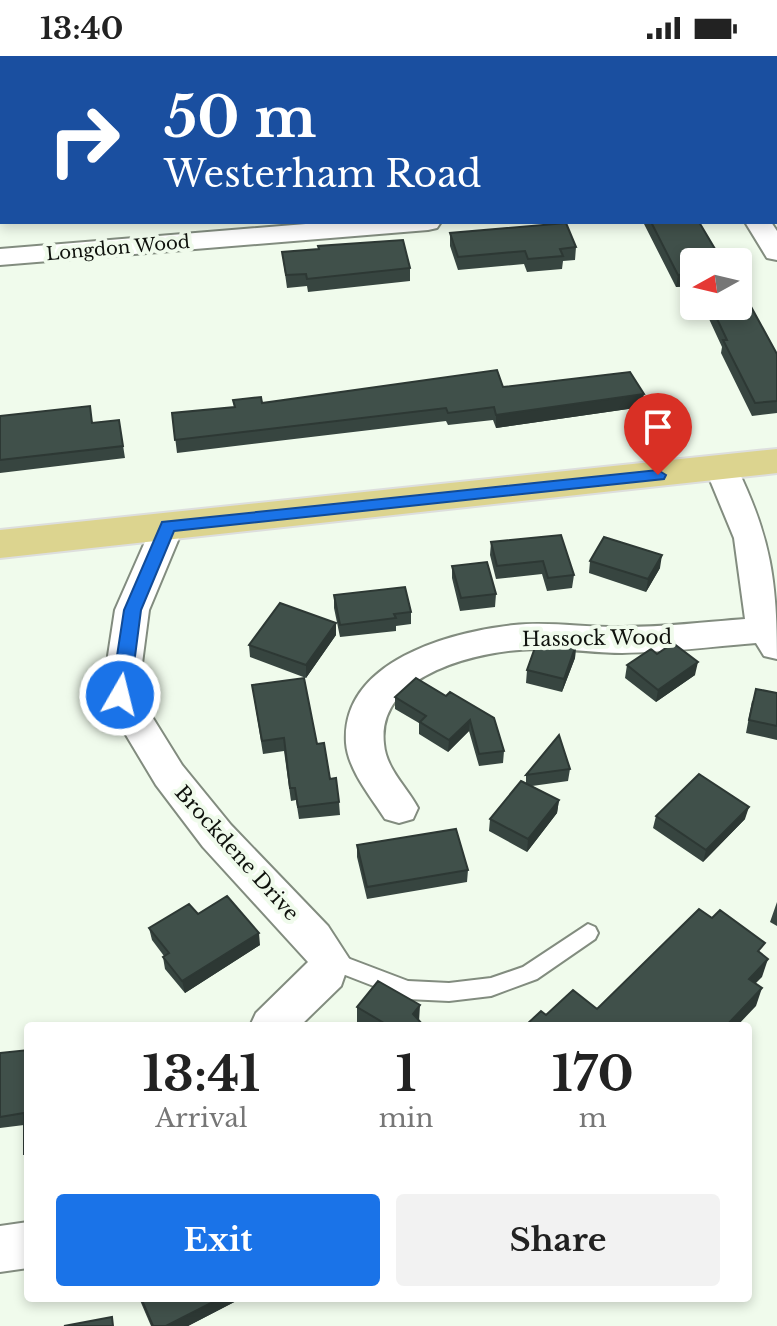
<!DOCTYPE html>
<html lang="en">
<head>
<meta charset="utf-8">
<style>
	body { margin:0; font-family:"Libre Baskerville",serif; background:#f2f2f2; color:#222; height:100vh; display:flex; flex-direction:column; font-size:30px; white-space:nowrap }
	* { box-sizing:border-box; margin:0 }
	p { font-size:26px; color:#767676 }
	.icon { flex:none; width:44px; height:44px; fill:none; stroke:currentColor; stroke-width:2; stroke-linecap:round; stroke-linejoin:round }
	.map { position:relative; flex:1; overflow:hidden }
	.panel { position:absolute; left:24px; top:966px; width:728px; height:280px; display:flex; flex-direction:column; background:#fff; border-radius:8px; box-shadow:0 4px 12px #0003 }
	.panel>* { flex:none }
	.hud { position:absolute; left:0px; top:0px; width:778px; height:168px; box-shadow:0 4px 12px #0003; background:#1a4fa0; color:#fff; overflow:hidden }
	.needle { width:52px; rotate:262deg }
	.tools { position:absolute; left:680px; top:192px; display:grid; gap:16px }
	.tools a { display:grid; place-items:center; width:72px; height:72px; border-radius:8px; background:#fff; box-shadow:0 4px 12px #0003; font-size:40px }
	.pin { position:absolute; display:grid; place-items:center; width:68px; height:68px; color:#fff; margin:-82px -34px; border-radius:50% 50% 50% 0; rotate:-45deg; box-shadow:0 0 8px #0007 }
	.pin .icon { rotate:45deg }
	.me { position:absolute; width:88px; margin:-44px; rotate:8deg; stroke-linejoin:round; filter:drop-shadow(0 0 6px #0008) }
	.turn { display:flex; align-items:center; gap:28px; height:168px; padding:0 32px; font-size:36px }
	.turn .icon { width:104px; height:104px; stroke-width:2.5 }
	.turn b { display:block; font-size:56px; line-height:68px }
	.eta { display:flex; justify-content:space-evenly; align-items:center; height:136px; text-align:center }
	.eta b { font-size:48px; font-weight:700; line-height:56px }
	.action { display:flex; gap:16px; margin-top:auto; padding:16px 32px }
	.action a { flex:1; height:92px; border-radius:8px; background:#1a73e8; color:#fff; font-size:32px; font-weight:700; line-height:92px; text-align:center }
	.action a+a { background:#f2f2f2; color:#222 }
	.status { display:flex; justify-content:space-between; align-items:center; height:56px; padding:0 40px; background:#fff; direction:ltr }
	.status svg { height:22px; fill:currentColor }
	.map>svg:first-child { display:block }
</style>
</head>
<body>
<div class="status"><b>13:40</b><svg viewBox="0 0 49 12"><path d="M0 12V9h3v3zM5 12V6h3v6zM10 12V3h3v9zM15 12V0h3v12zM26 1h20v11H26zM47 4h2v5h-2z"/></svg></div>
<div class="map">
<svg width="777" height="1270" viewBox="0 0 777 1270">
	<rect width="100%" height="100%" fill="#f0fbec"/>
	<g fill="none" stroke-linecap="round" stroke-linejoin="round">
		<defs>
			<path id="lane" d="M588,868l7,3 3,6 -3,6 -58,40 -46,17 -42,5 -42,-2 -85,-33 -3,-6 3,-6 7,-3 79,30 41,2 42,-5 32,-11z"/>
			<path id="street" d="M644,0h24l1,2h-24z
				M330,166h111l-4,6 -9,2 -428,35v-16z
				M745,166h26l6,9v29l-10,-2z
				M721,402l11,3 5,7c34,70 40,114 40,191l-13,-3 -8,-13c-45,4 -89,9 -134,10 -29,0 -57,-5 -86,-4 -54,1 -160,24 -152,95 2,25 23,43 34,64l-5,11 -14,4 -14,-4c-14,-22 -37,-49 -39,-76 -5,-82 104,-111 168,-118 36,-4 73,3 109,2 41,0 82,-5 122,-8l-11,-81 -29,-70 5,-7z
				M168,459l12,3 4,8 -35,84 -11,84 44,71 49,60 97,101 22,34 -9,26 -41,40h-50l6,-13 52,-51 -105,-115 -47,-62 -54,-90 13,-85 37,-84 4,-8z
				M28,1166v46l-28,4v-46z"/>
			<path id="primary" d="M777,393v24l-777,85v-28z"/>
		</defs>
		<use href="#lane" stroke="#828c7f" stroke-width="4"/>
		<use href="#street" stroke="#828c7f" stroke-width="4"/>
		<use href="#primary" stroke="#dddedd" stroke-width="4"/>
		<use href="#lane" fill="#fff" fill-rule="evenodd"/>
		<use href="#street" fill="#fff" fill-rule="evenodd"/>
		<use href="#primary" fill="#dcd48f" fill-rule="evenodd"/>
	</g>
	<path fill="#374540" d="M0,129h2v37h17l-19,1z
		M643,166h56l-5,40v28l-3,-4 -15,1z
		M450,177l126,14 -1,13 -12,1 -1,8 -35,3 -3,-8 -66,6 -8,-24z
		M318,190l92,22v13l-102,11 -1,-6 -20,2 -5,-36 36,-3z
		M703,250h35l39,48v59l-25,3 -31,-63 1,-6z
		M503,331l139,20 -146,21 -3,-8 -45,5 -2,-4 -269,32 -5,-40 62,-6 -1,-7 29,3z
		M0,360l93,7 26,-3 6,38 -125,15z
		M561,479l13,40 -2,13 -25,3 -5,-17 -46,5 -6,-24 1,-13z
		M590,505l70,7 -14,24 -57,-19z
		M452,510l44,28 -1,13 -35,4 -8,-33z
		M334,539l77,17v12l-15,2v5l-56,6 -6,-29z
		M336,567v12l-30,43 -56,-21 -1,-12z
		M576,589l-1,13 -13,34 -36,-9 1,-13z
		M657,598l38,21 -39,27 -31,-24 2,-13z
		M252,629l65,59 22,58 1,13 -41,4 -3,-19 -5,1 -7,-50 -21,3z
		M777,637v47l-31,-7 6,-32z
		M446,640l58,55 -1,12 -24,3 -10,-35 -21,21 -29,-18v-11l-24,-14v-12z
		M570,713l-2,12 -36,5 27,14 -2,13 -30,39 -38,-21 1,-12 36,-36v-8z
		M656,760l89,3 -42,43 -50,-34z
		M357,789l111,25 -1,12 -100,17 -10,-42z
		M777,846v24l-7,-4z
		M198,858l62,31 -75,48 -20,-24 -2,-12 1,-1 -12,-16 -3,-12z
		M357,951l62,14 5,5h-64l-3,-1z
		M28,994v114l-4,-10v-29l-24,3v-75z
		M139,1242h103l-54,28h-37z"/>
	<path fill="#2d3834" d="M693,217l-2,13 -15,1 2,-12z
		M644,338l-2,13 -146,21v-13z
		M662,499l-2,13 -14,24 2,-13z
		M336,567v12l-30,43v-13z
		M576,589l-1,13 -13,34 2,-13z
		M698,606l-3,13 -39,27 2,-12z
		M470,664l-1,11 -21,21 1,-12z
		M559,744l-2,13 -30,39 1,-13z
		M749,751l-4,12 -42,43 3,-12z
		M259,877l1,12 -75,48 -3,-12z
		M768,903l-6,18 -19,19 6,-17z
		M762,932l-6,18 -19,20h-11z
		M420,949l-1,17 -6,-8z
		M221,1242h21l-54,28h-22z"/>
	<path fill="#40504a" stroke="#2d3834" stroke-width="2" d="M390,0h85l1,2h-85z
		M539,0h68l1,2h-68z
		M710,0h49l2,2h-50z
		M776,24l1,2v79l-1,-2z
		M0,129h2v25h-2z
		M651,166h48l22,37h4l2,3h-33v12l-1,-1 -15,2z
		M566,167l10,24 -16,2 3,7 -35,3 -3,-8 -67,6 -8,-24z
		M403,184l7,28 -103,11 -1,-5 -20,1 -4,-23 37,-3 -1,-3z
		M738,227l39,71v47l-22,2 -32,-63h4l-16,-34h27z
		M497,314l6,17 127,-15 14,22 -148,21 -2,-8 -46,6 -2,-5 -271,32 -3,-27 63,-6 -2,-7 28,-3 1,6z
		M90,350l2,17 27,-3 4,26 -123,14v-44z
		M561,479l13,40 -26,3 -5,-17 -46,5 -6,-24z
		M604,481l58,18 -14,24 -58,-18z
		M487,506l9,32 -35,4 -9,-32z
		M405,531l6,25 -17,2 2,4 -56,7 -6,-30z
		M280,547l56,20 -30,42 -57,-20z
		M538,583l38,6 -12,34 -37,-9z
		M673,587l25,19 -40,28 -31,-25 24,-16 6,5z
		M304,622l13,66 7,-1 6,36 6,-1 3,24 -41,5 -3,-19h-5l-6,-50 -22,3 -10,-56z
		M416,622l30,18 4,-4 44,26 10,33 -25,3 -9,-34 -21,20 -29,-18 6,-6 -31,-19z
		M756,633l21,4v33l-28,-6z
		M559,679l11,34 -44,6z
		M699,718l50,33 -43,43 -50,-34z
		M521,725l38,19 -31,39 -38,-20z
		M456,773l12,41 -101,17 -10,-42z
		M227,840l32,37 -77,48 -19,-24 6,-4 -20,-25 40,-24 9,10z
		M699,853l13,9 8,-8 45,33 -7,8 10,8 -19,20 13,9 -36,38h-201l16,-15 5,4 27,-25 24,19z
		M378,925l42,24 -7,9 11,12h-35l-32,-19z
		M28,994v104h-4v-41l-24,4v-64z
		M141,1242h80l-55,28h-13z
		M112,1261l1,9h-49z"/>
	<path fill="#1a73e8" stroke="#114b97" stroke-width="2" d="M658,414l8,5 -2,4 -490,52 -33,79 -11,85 -10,7 -9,-7 13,-85 38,-88z"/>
	<g text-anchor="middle" stroke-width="8" stroke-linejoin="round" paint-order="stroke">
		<g font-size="18" fill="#0f120d" stroke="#f0fbec">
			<text transform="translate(118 192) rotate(-5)" y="6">Longdon Wood</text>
		</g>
		<g font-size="20" fill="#0f120d" stroke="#f0fbec">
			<text transform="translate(597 582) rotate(-1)" y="7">Hassock Wood</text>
			<text transform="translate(237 797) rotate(48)" y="7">Brockdene Drive</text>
		</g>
	</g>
</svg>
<div class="tools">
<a><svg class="needle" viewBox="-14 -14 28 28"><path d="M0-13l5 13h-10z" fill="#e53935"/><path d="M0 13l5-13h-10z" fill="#767676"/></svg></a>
</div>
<div class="pin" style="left:658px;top:419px;background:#d93025"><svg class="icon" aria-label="arrive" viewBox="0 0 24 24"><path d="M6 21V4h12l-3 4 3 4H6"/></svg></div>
<svg class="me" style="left:120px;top:639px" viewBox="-20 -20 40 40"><circle r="17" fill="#1a73e8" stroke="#fff" stroke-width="3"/><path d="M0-11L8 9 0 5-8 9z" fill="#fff"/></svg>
<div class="hud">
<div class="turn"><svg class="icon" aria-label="right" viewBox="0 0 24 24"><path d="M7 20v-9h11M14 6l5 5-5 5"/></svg><div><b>50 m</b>Westerham Road</div></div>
</div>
<section class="panel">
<div class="eta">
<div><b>13:41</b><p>Arrival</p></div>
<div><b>1</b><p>min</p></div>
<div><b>170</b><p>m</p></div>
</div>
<div class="action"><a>Exit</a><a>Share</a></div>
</section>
</div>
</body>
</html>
